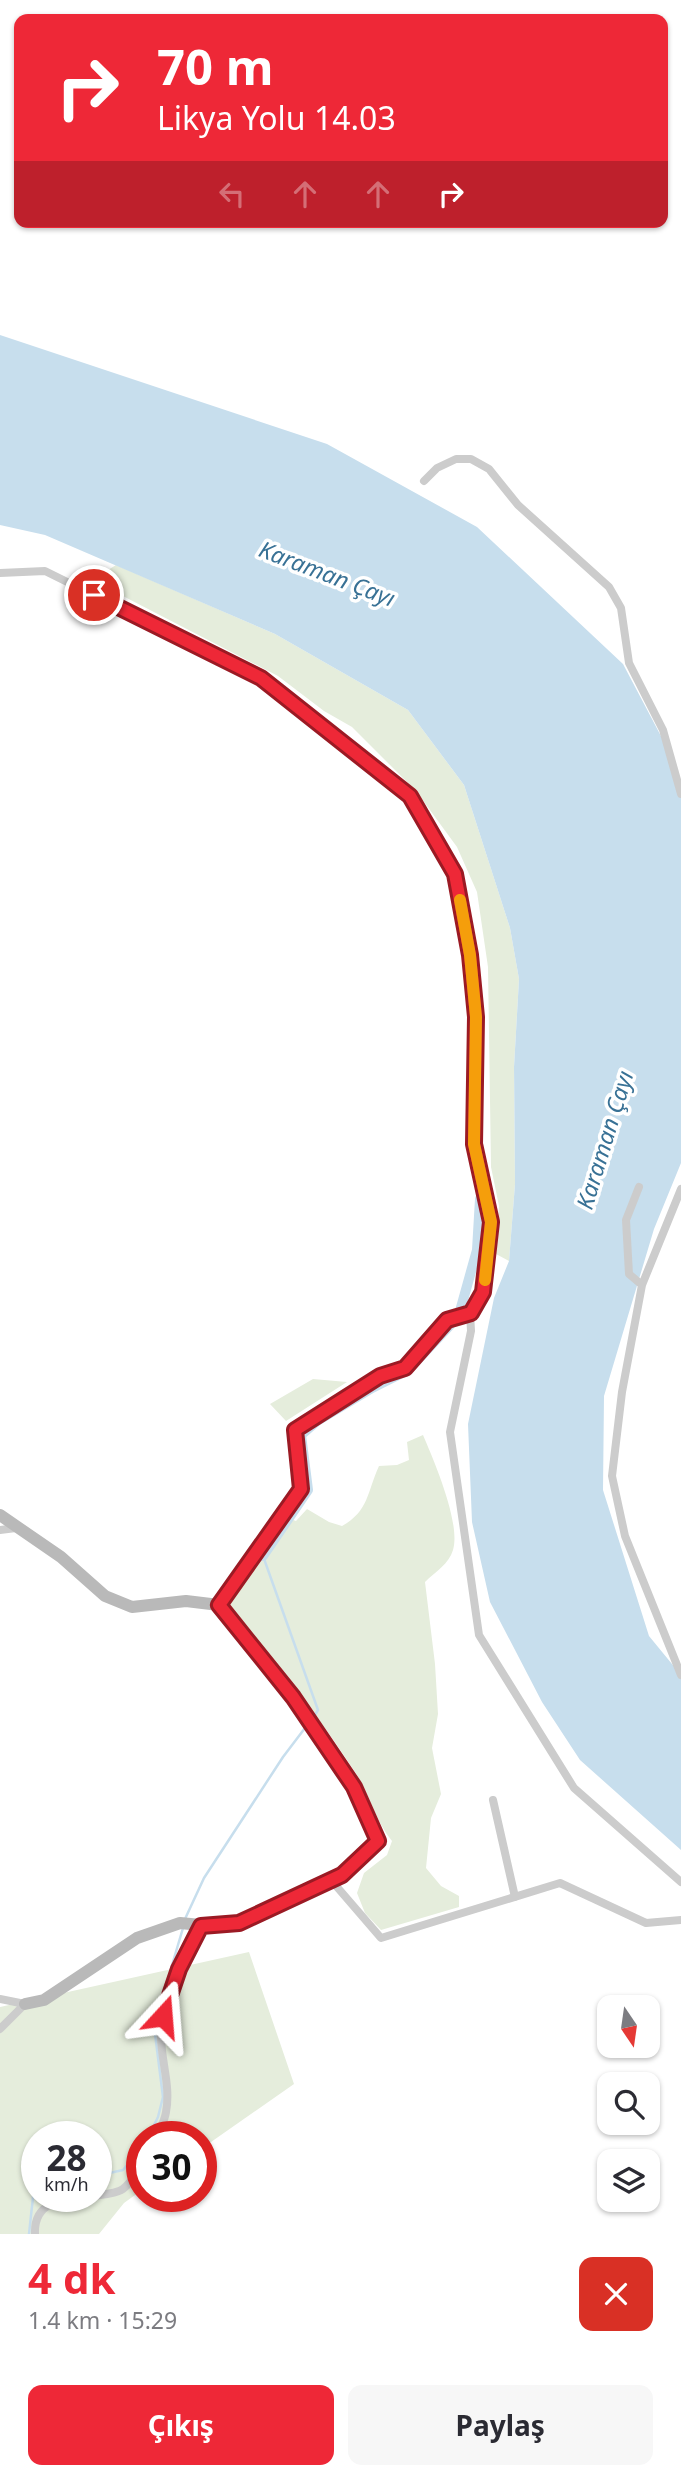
<!DOCTYPE html>
<html lang="tr">
<head>
<meta charset="utf-8">
<style>
	body { margin:0; font-family:"Noto Sans",sans-serif; background:#f7f7f7; color:#2b2b33; height:100vh; display:flex; flex-direction:column; font-size:26px; white-space:nowrap }
	* { box-sizing:border-box; margin:0 }
	p { font-size:23px; color:#7c7c81 }
	.icon { flex:none; width:38px; height:38px; fill:none; stroke:currentColor; stroke-width:2; stroke-linecap:round; stroke-linejoin:round }
	.map { position:relative; height:2234px; overflow:hidden }
	.drawer { display:flex; flex-direction:column; background:#fff; flex:1 }
	.drawer>* { flex:none }
	.banner { position:absolute; left:14px; top:14px; width:654px; height:214px; border-radius:14px; box-shadow:0 2px 5px #0004; background:#ee2837; color:#fff; overflow:hidden }
	.needle { width:46px; rotate:167deg }
	.controls { position:absolute; left:597px; top:1995px; display:grid; gap:14px }
	.controls a { display:grid; place-items:center; width:63px; height:63px; border-radius:14px; background:#fff; box-shadow:0 2px 5px #0004; font-size:35px }
	.speed { position:absolute; left:21px; top:2121px; display:flex; gap:14px; font-size:35px; font-weight:700; text-align:center }
	.speed>* { display:grid; place-content:center; width:91px; height:91px; border-radius:50%; background:#fff; box-shadow:0 2px 5px #0004; line-height:1 }
	.speed small { font-size:18px; font-weight:400 }
	.speed .limit { border:10px solid #d22; background:#fff; color:#111 }
	.pin { position:absolute; display:grid; place-items:center; width:60px; height:60px; color:#fff; margin:-30px; border:4px solid #fff; border-radius:50%; box-shadow:0 2px 7px #0007 }
	.me { position:absolute; width:77px; margin:-38px; rotate:19deg; stroke-linejoin:round; filter:drop-shadow(0 0 5px #0008) }
	.turn { display:flex; align-items:center; gap:24px; height:147px; padding:0 28px; font-size:32px }
	.turn .icon { width:91px; height:91px; stroke-width:2.5 }
	.turn b { display:block; font-size:49px; line-height:60px }
	.lanes { display:flex; align-items:center; height:66px; padding:0 28px; background:#0003; justify-content:center; gap:35px; direction:ltr }
	.lanes .off { opacity:.35 }
	.round { display:grid; place-items:center; flex:none; width:74px; height:74px; border-radius:14px; background:#f7f7f7 }
	.overview { display:flex; align-items:center; justify-content:space-between; height:119px; padding:0 28px }
	h1 { font-size:42px; font-weight:700; line-height:52px; color:#ee2837 }
	.button { display:flex; gap:14px; margin-top:auto; padding:14px 28px }
	.button a { flex:1; height:80px; border-radius:14px; background:#ee2837; color:#fff; font-size:28px; font-weight:700; line-height:80px; text-align:center }
	.button a+a { background:#f7f7f7; color:#2b2b33 }
	.map>svg:first-child { display:block }
</style>
</head>
<body>
<div class="map">
<svg width="681" height="2234" viewBox="0 0 681 2234">
	<rect width="100%" height="100%" fill="#fff"/>
	<path fill="#e5eddc" fill-rule="evenodd" d="M116,565l159,69 133,76 56,75 46,143 9,51 -5,88 1,117 -6,77 -13,-7 3,-48 -8,-39 -3,-200 -11,-75 -20,-45 -41,-56 -64,-64 -28,-16 -46,-35 -157,-81 -10,-13 -3,-12z
		M313,1379l34,3 -61,39 -16,-17z
		M423,1435c11,26 38,88 30,115 -4,14 -18,22 -28,32l10,82 3,50 -6,34 9,46 -10,24 -5,50 15,18 18,10v11l-78,23 -16,-17 -8,-20 7,-20 23,-18 5,-14c-17,-21 -22,-45 -35,-66 -39,-61 -85,-116 -130,-172l58,-86 11,4 11,-12 22,13 13,4c27,-15 25,-34 37,-60l18,-1 12,-5 -2,-18z
		M249,1952l45,132 -93,65v-12h-59v53l-18,13 -25,31h-99v-227zM37,2137h59v59h-59z"/>
	<path fill="#c7deed" d="M0,335l327,109 150,83 146,137 49,93 9,35v371l-27,66 -50,167 -1,94 46,146 32,39v175l-101,-90 -38,-58 -52,-100 -18,-80 -4,-98 26,-126 15,-37 6,-77 -1,-117 5,-88 -9,-51 -46,-143 -56,-75 -133,-76 -230,-99 -45,-10z"/>
	<g fill="none" stroke-linecap="round" stroke-linejoin="round">
		<path stroke="#c7deed" stroke-width="2.5" d="M263,1556l55,154 -3,5
			M185,1919l19,-41 79,-121 22,-29
			M148,2137l10,-20 5,-20 -9,-71 29,-98
			M96,2176l27,-6 19,-23
			M29,2234l5,-46h3"/>
		<path stroke="#c7deed" stroke-width="10" d="M460,1311l17,-61 3,-51
			M263,1556l45,-66 -7,-55 16,-14 55,-33 36,-18 42,-45"/>
		<path stroke="#ccc" stroke-width="8" d="M424,481l13,-13 19,-9h15l18,10 29,36 91,82 12,21 8,55 34,67 18,64
			M0,573l45,-2 216,107 149,118 45,78 14,81 7,62 -2,127 17,78 -8,70 -13,21 -23,7 -42,48 -25,8 -85,54 6,59 -82,116
			M639,1187l-13,33 3,54 13,11
			M681,1189l-39,96 -20,107 -10,84 13,60 56,139
			M470,1313l1,18 -21,101 29,203 95,153 107,94
			M0,1530l16,-2
			M493,1800l22,97
			M331,1880l50,58 179,-55 86,40 35,-3
			M0,1999l25,5
			M0,2029l25,-25
			M157,2137c3,-8 8,-17 9,-25 5,-26 -5,-51 -5,-76 1,-38 22,-78 40,-111
			M35,2234c-2,-46 55,-32 84,-43 9,-3 16,-17 23,-24"/>
		<path stroke="#b9b9b9" stroke-width="12" d="M0,1515l61,42 44,39 27,11 54,-6 33,4 74,92 61,90 24,54 -36,34 -103,48 -38,2 -21,-2 -43,15 -93,62 -19,4"/>
	</g>
	<g fill="none" stroke-linecap="round" stroke-linejoin="round">
		<defs>
			<path id="route" d="M94,595l167,83 149,118 45,78 15,81 6,62 -2,127 17,78 -8,70 -12,21 -24,7 -42,48 -25,8 -85,54 6,59 -82,116 74,92 61,90 24,54 -36,34 -103,48 -38,3 -22,43 -16,47"/>
		</defs>
		<use href="#route" stroke="#9b1a24" stroke-width="18"/>
		<use href="#route" stroke="#ee2837" stroke-width="12"/>
		<path stroke="#f59e0b" stroke-width="12" d="M460,900l10,55 6,62 -2,127 17,78 -6,58"/>
	</g>
	<g text-anchor="middle" stroke-width="7" stroke-linejoin="round" paint-order="stroke">
		<g font-size="23" font-style="italic" fill="#387195" stroke="#fff">
			<text transform="translate(327 574) rotate(21)" y="8">Karaman Çayı</text>
			<text transform="translate(605 1140) rotate(-73)" y="8">Karaman Çayı</text>
		</g>
	</g>
</svg>
<div class="controls">
<a><svg class="needle" viewBox="-14 -14 28 28"><path d="M0-13l5 13h-10z" fill="#e53935"/><path d="M0 13l5-13h-10z" fill="#7c7c81"/></svg></a>
<a><svg class="icon" aria-label="search" viewBox="0 0 24 24"><circle cx="10" cy="10" r="6"/><path d="M15 15l6 6"/></svg></a>
<a><svg class="icon" aria-label="layers" viewBox="0 0 24 24"><path d="M12 4l9 5-9 5-9-5zM3 14l9 5 9-5"/></svg></a>
</div>
<div class="speed"><div>28<small>km/h</small></div><div class="limit">30</div></div>
<div class="pin" style="left:94px;top:595px;background:#d93025"><svg class="icon" aria-label="arrive" viewBox="0 0 24 24"><path d="M6 21V4h12l-3 4 3 4H6"/></svg></div>
<svg class="me" style="left:163px;top:2016px" viewBox="-20 -20 40 40"><path d="M0-17L14 15 0 8-14 15z" fill="#ee2837" stroke="#fff" stroke-width="4"/></svg>
<div class="banner">
<div class="turn"><svg class="icon" aria-label="right" viewBox="0 0 24 24"><path d="M7 20v-9h11M14 6l5 5-5 5"/></svg><div><b>70 m</b>Likya Yolu 14.03</div></div>
<div class="lanes"><svg class="icon off" aria-label="left" viewBox="0 0 24 24"><path d="M17 20v-9H6M10 6l-5 5 5 5"/></svg><svg class="icon off" aria-label="ahead" viewBox="0 0 24 24"><path d="M12 20V5M6 11l6-6 6 6"/></svg><svg class="icon off" aria-label="ahead" viewBox="0 0 24 24"><path d="M12 20V5M6 11l6-6 6 6"/></svg><svg class="icon" aria-label="right" viewBox="0 0 24 24"><path d="M7 20v-9h11M14 6l5 5-5 5"/></svg></div>
</div>
</div>
<section class="drawer">
<div class="overview"><div><h1>4 dk</h1><p>1.4 km · 15:29</p></div><a class="round" style="background:#d93025;color:#fff"><svg class="icon" aria-label="close" viewBox="0 0 24 24"><path d="M6 6l12 12M18 6L6 18"/></svg></a></div>
<div class="button"><a>Çıkış</a><a>Paylaş</a></div>
</section>
</body>
</html>
